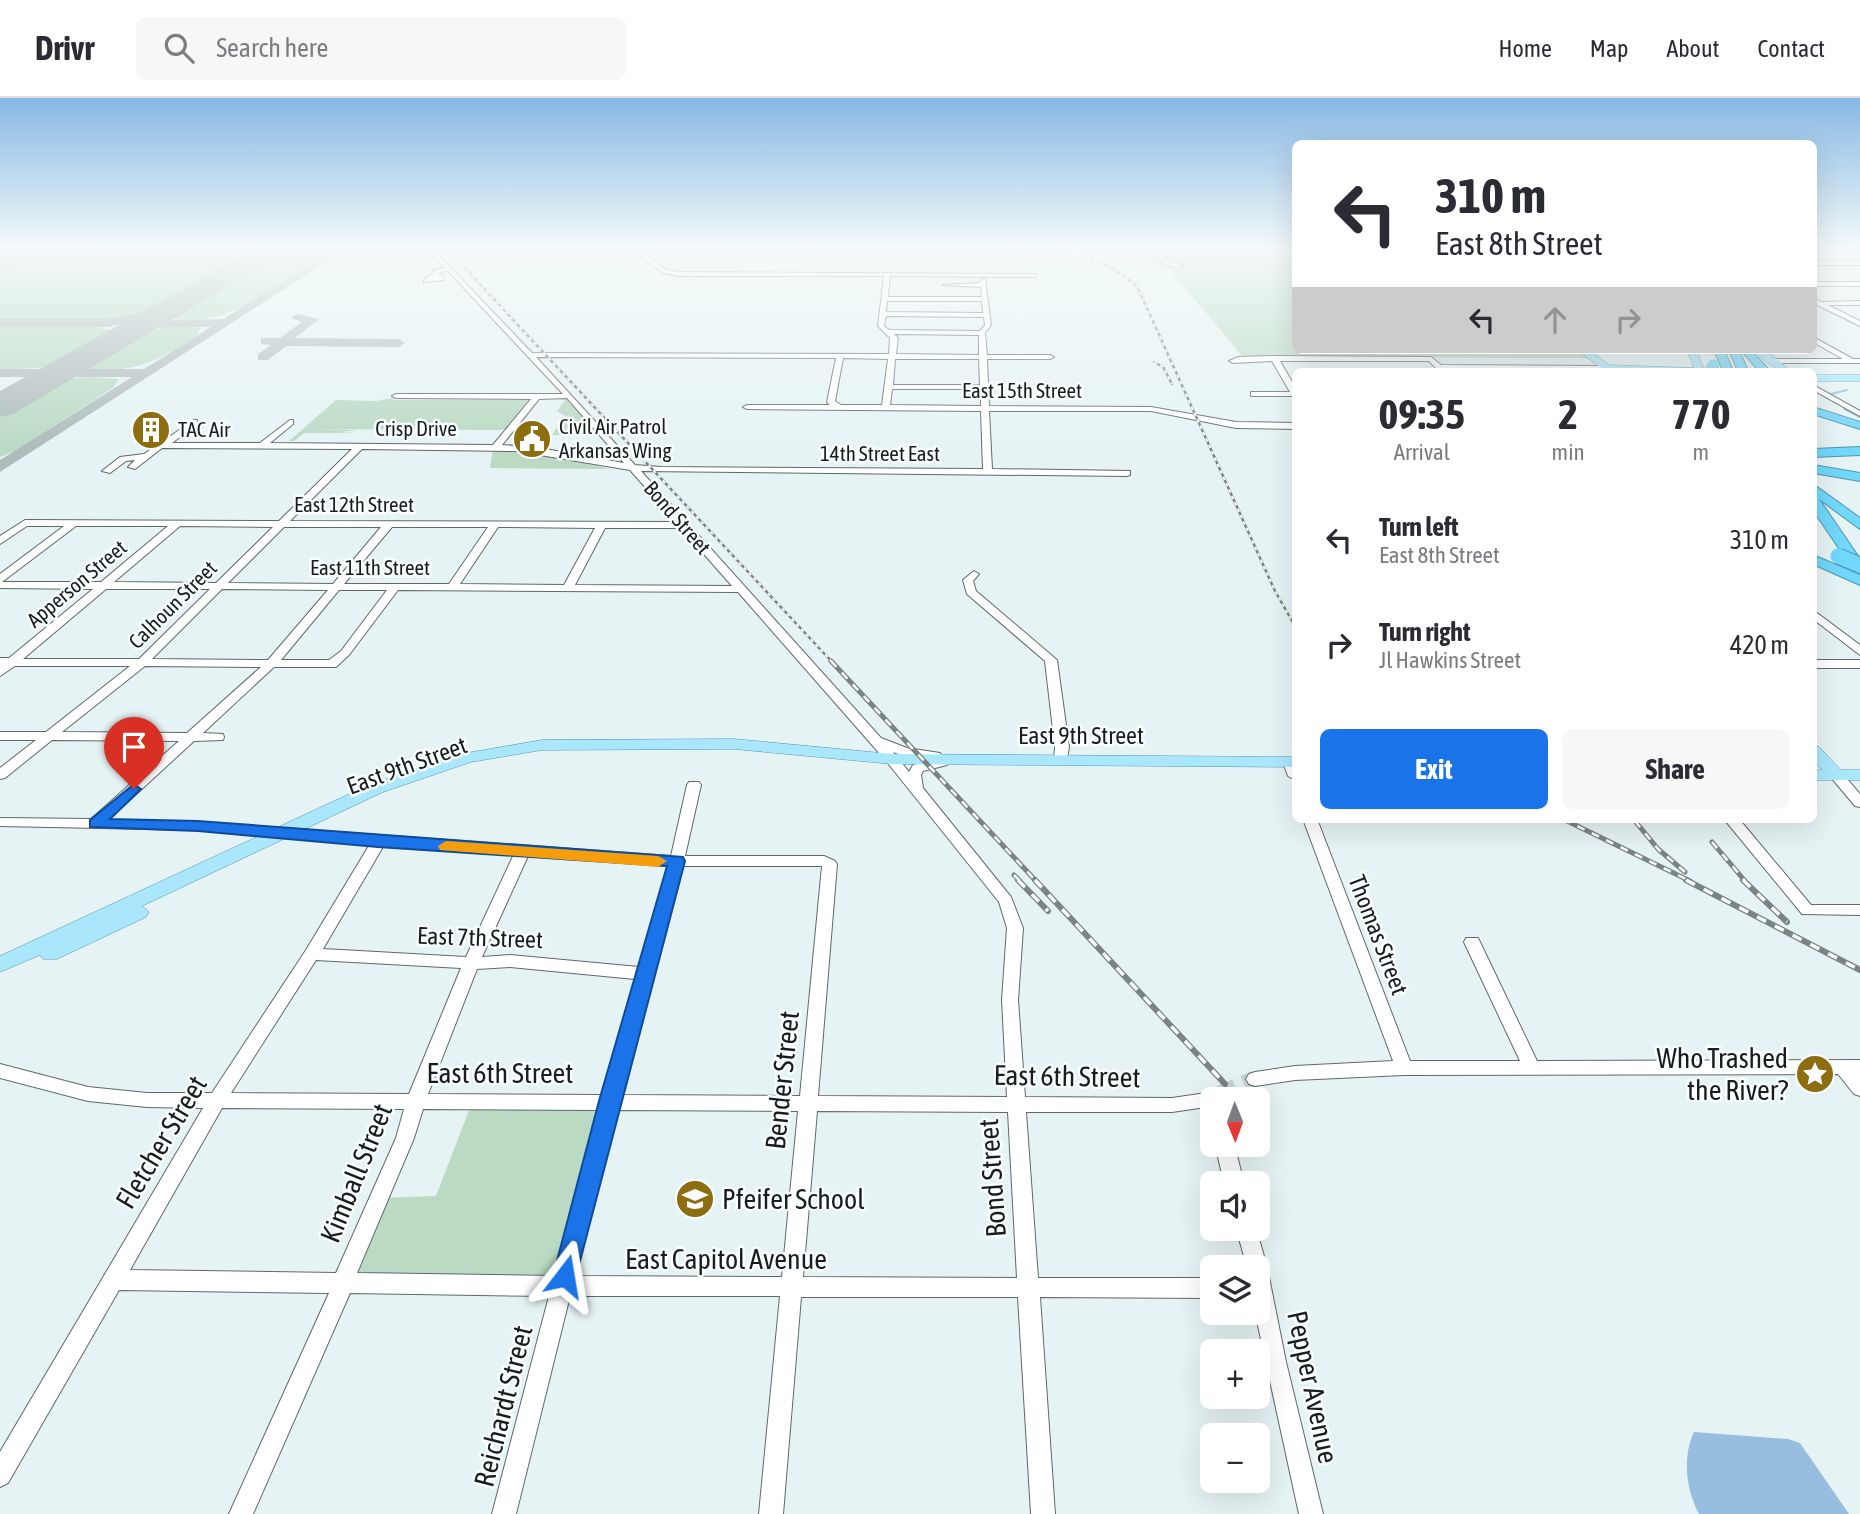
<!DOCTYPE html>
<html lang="en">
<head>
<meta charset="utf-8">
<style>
	body { margin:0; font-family:"Asap Condensed",sans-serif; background:#f7f7f7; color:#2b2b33; height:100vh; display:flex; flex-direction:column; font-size:26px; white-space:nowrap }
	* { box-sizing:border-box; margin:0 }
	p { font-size:23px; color:#7c7c81 }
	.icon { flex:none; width:38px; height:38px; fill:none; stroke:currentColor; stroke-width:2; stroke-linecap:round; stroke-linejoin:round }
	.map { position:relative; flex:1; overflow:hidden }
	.details { position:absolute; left:1292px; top:270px; width:525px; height:455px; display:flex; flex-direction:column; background:#fff; border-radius:10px; box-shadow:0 7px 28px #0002 }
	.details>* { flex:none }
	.hud { position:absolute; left:1292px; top:42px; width:525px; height:214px; border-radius:10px; box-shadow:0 7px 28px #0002; background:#fff; color:#2b2b33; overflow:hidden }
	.needle { width:46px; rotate:179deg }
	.fabs { position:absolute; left:1200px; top:989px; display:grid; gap:14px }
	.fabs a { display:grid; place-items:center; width:70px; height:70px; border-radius:10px; background:#fff; box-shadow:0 7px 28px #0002; font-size:35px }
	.pin { position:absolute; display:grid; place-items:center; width:60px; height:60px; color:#fff; margin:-72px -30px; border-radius:50% 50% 50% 0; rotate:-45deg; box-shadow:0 0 7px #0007 }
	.pin .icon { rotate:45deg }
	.me { position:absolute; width:77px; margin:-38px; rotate:14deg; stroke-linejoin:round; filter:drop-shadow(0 0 5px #0008) }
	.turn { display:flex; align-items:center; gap:24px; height:147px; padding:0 28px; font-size:32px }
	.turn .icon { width:91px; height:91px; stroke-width:2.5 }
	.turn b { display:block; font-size:49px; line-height:60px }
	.lanes { display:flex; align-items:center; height:66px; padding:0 28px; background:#0003; justify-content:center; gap:35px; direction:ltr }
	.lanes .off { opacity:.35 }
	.eta { display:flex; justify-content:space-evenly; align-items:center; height:119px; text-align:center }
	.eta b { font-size:42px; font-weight:700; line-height:49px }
	.cta { display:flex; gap:14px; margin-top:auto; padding:14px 28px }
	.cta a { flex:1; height:80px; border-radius:10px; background:#1a73e8; color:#fff; font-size:28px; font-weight:700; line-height:80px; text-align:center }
	.cta a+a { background:#f7f7f7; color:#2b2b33 }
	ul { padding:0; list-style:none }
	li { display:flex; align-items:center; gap:21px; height:105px; padding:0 28px }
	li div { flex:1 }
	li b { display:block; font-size:26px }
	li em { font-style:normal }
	header { display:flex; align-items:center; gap:42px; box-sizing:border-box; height:98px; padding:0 35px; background:#fff; border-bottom:2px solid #e1e1e2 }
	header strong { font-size:33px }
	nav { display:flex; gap:38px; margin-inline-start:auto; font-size:24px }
	.search { width:490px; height:63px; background:#f7f7f7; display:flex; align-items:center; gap:18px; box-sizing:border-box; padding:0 24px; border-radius:10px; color:#7c7c81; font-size:26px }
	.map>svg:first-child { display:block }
</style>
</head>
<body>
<header>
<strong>Drivr</strong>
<div class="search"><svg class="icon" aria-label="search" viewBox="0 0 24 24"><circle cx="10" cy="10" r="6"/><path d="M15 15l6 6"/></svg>Search here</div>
<nav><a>Home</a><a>Map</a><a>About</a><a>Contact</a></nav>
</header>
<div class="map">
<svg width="1860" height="1416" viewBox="0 0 1860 1416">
	<rect width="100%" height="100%" fill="#e6f3f4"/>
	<path fill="#badac4" d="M101,152h157l-126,68 -26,3 -106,1v-56z
		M1129,152h166v100h283l11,8 -346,-1 -73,-87 -32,-11z
		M288,162l19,2 -4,6c-51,33 -73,57 -138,51l98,-57z
		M92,228l19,4 -61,37 -50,3v-43z
		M184,229l16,1 -2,7c-41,26 -65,40 -115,33l66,-39z
		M88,279l31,2 -5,8 -97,63 -17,7v-41l63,-37z
		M393,300v2h135l-19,27 -7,3 -195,-1 52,1 -20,2 17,1h-52l-10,8h-5l47,-41 40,1z
		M567,301l33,36h-48l13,-19 -8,-5 8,-11h-8z
		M493,352h33l84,19 -120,-1z
		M473,1002l136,1 -46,185 -220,-2 36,-86 57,-2z"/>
	<path fill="#97bddf" d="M1694,1334l94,7 12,4 49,71h-150c-13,-24 -17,-57 -5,-82z"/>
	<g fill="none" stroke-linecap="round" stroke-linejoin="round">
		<path stroke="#97bddf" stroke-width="2" d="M1831,296l16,-4
			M1844,311l16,8"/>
		<path fill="#b0bcbc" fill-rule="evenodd" d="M334,152h11l-345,222v-12l132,-83h-132v-8h144l67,-42 -67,1 -6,-4 2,-3 83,-2 91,-57h-58l-4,-1v-4l72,-1z
			M163,211l4,1v4l-59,13h-108v-8h108z
			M297,216l22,5 -24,19 104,1 6,4 -6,4 -113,-1 -18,14h-10v-6l13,-9 -10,-1v-6h19l22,-16 -11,-4z"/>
		<path fill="#b0bcbc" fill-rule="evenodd" d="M29,152h60l-4,5 -9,3 -76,12v-16z
			M254,152h31l-4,5 -268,159 -13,3v-26z"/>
		<path stroke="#c7d3d4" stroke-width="17" stroke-dasharray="17 9" stroke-linecap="butt" d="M1220,996l35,-15"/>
		<defs>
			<path id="minor" d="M428,152h6l98,103 357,1 1,-16 -12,-12 6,-50h-206l-15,-3 -31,-23h372l2,3 -362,1 23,16 11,2 358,2 -2,3 -144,-1 -2,21h94l-1,-10 -38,-2 37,-2 1,-4h4l6,46 -6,8 2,22h63l4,2 -4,2h-63l2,47 162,1 85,15 59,1v6l-59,-1 -85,-17h-162l3,58 138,2v4l-3,1 -486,-5 240,267 26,10 33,5 2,3 -2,3h7l2,3 -2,3 -24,6 -2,4 2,13 88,109 12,31 -5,72 7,97 147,1 41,-6 6,2 3,5h-9v7l-41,6h-146l12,166h175v20l-173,-1 15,217h-24l-13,-217h-217l-18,217h-24l21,-218h-210l-54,218h-24l57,-218 -199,-3 -97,221h-24l100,-221 -210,-3 -111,193 -8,4v-35l203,-344 -56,-1 -59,-6 -88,-23v-14l88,23 59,6h65l94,-143 64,-106 -172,-14 -198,-4v-8l91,1 88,-78 -127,-1 -47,38 -5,1v-11l36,-28h-36v-8h46l84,-66h-115l-15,10v-18h9l84,-69 -93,-1v-14l64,-48h-37l-27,18v-8l25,-16 254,1 73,-72 -190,-1 -27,21 -7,-2 7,-7 -9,1 -16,12 -8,-2 18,-14 24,-3 50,-34h3v4l-25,19h88l30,-23h3v4l-23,19 223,2 38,-46 -135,-1 -4,-2 4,-2h167l-115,-123 -9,1 5,8 -20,2v-2l9,-7v-3l12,-2zM887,203h95l1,12 -97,-1zM886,218l98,1 1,8 -5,6 -91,-1 -5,-4zM894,236l85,1v20l-83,-1 2,-16zM536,259l300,1 -9,44 3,3h-83l-4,2 4,2 234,2 2,58 -322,-2 -26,-2zM843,260l45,1 -6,46h-41l-6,-4zM895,261h84l1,26h-87zM892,291h89v17l-91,-1zM567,300l57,65 -90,-16 -32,-2 37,-46zM362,351l154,2 114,19 46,52 -386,-1zM76,428h92l-67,56h-99zM180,428l93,1 -57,56 -102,-1zM284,429h97l-48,57 -105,-1zM392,429h96l-39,57h-105zM498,429l97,1 -31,57 -104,-1zM605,430h76l51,58 -157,-1zM106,491h104l-71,70h-116zM222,491l106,1 -60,70 -116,-1zM339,492h48l-46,61 -12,9h-48zM398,492l340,2 149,170 112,140 8,26 -5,72 5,97 -189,-1 19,-232 -2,-3 -11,-5h-139l16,-71 -2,-3h-10l-2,3 -16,71 -473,-34 -90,-2 86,-79 29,-1 1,-3 -1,-3 -20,-1 71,-66h62l13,-12zM145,568l116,1 -74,66 -125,-1zM893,654l11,4 30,4 -21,5 -4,7zM384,747l130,9 -48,103 -143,-8zM528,758l140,10 -29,101 -129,-12 -28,2zM683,768h139l-22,230 -180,-1 32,-117 3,-4 -1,-2zM316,862l145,8 -52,126 -178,-1zM510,869l125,12 -33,116 -174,-1 49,-125zM222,1010l182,1 -8,29 -60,135 -206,-3zM423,1011l175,1 -44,166 -197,-3 57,-135zM616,1012l182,1 -16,166 -207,-1zM817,1013l191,1 9,166 -214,-1z
				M1813,152h47v3h-47z
				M1165,162l16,5 1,1 -3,2 -16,-5z
				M1813,163h47v4h-47z
				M1813,184h47v4h-47z
				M1813,200l8,4 39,-1v4h-32l32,16v5l-47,-23z
				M1813,239l40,22h7v4h-89l-4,-2 4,-2h72l-30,-17z
				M1274,258l157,1 10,8 167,1 4,2 -4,2 -169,1 -10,-10h-149l15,26v9h-44v-4h39l-18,-31 -39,2 -4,-2 9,-4z
				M1813,287l47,26v5l-47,-26z
				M974,473l5,3 -6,7 3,10 81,69 12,87 -3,16h-10l-2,-3 1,-13 -10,-86 -78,-67 -4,-14z
				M1813,512l47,35v10l-47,-36z
				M1813,562h47v8h-47z
				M1290,660l5,2v20l-7,-4 -5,-14z
				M1836,673l5,1 19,22v13l-5,-1 -26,-31z
				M1303,721h14l93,242h110l-56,-119 2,-4h12l2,4 57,119 323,-1v36l-6,-2 -16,-20 -434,1 -109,5 -40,6 -6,-2 -3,-5 3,-5 6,-2 40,-6 98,-5z
				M1724,721h15l72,86h49v10l-58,-1z
				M1215,1046h19l10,39h-20z
				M1236,1130h20l11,39 19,95 37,152h-24l-44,-202h3v-45h-11z"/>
			<path id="major" d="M1578,252h11l20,15 85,3 -7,-18h10l6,18 20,3h-118z
				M1756,252h10l25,21c-15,0 -27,-8 -35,-21z
				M1813,277h47v6h-47z
				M734,641l158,15 403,3v10l-403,-3 -158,-15 -192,1 -71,12 -88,30 -241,114 7,6 -3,5 -89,42h-14l-3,-4 -40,17v-16l371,-172 90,-30 81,-14z
				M1813,647l6,2 22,23h19v10h-47v-10h9l-9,-10z"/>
			<path id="highway" d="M1714,252h10l9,21h-10z
				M1729,252h10l9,21h-10z
				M1741,252h10l19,21h-11z
				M1813,309l47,15v7l-47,-15z
				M1860,349v8l-47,2v-8z
				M1813,367l47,8v8l-47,-8z
				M1813,386l47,34v11l-41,-30 41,60v14l-5,-1 -42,-62v-14l3,1 -3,-3z
				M1813,457l47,20v10l-47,-21z"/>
		</defs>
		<use href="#minor" stroke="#5f696a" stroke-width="2"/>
		<use href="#major" stroke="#5296ad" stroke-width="1"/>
		<use href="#highway" stroke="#5296ad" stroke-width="2"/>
		<use href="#minor" fill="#fff" fill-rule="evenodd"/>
		<use href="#major" fill="#aae7fd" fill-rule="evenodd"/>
		<use href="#highway" fill="#71d7fb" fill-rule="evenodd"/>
		<defs>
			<path id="rail-far2" d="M448,152l385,413
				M1054,152l55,16 28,20 138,305 20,35
				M1154,264l9,5 9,17"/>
			<path id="rail-far1" d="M831,563l205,220
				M1563,721l127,62
				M1635,723l23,28 27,23
				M1712,744l33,39
				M1014,777l6,6"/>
			<path id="rail" d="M1018,782l30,31
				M1035,782l190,204
				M1686,782l174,90
				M1743,782l44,42"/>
		</defs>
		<use href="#rail-far2" stroke="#7b8484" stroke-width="2.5"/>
		<use href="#rail-far1" stroke="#7b8484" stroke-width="5"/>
		<use href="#rail" stroke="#7b8484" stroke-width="6"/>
		<use href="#rail-far2" stroke="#f9feff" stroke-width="2" stroke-dasharray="3.5" stroke-linecap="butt"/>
		<use href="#rail-far1" stroke="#f9feff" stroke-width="2.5" stroke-dasharray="8" stroke-linecap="butt"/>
		<use href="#rail" stroke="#f9feff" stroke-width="3.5" stroke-dasharray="10" stroke-linecap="butt"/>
		<defs>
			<path id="highway-bridge-far1" d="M1712,273l1,-6"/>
			<path id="highway-bridge" d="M1838,458l22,9"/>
		</defs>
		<use href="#highway-bridge-far1" stroke="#5296ad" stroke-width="12" stroke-linecap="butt"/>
		<use href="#highway-bridge" stroke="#5296ad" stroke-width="17" stroke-linecap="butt"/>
		<use href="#highway-bridge-far1" stroke="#71d7fb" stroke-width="11"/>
		<use href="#highway-bridge" stroke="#71d7fb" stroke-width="15"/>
	</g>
	<linearGradient id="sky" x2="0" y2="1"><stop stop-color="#87b8e4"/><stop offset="0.43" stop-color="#f4fafa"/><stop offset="1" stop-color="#f4fafa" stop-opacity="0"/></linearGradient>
	<rect width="1860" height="350" fill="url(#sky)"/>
	<path fill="#1a73e8" stroke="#114b97" stroke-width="2" d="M134,686l7,5 -31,30 88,2 485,36 2,4 -111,423 -9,3 -8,-3 -4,-8 46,-175 68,-235 -289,-19 -180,-16 -108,-4v-7z"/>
	<path fill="#f59e0b" d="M446,743l212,15 9,5 -9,6 -218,-17 -2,-4z"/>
	<defs>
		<symbol id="building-disc" viewBox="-11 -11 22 22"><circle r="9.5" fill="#8c6e10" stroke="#f9feff"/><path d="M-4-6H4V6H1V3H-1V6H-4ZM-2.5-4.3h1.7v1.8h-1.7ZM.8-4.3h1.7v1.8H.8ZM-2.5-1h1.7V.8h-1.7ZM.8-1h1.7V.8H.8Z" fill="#fff"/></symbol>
		<symbol id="civic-disc" viewBox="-11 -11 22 22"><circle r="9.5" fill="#8c6e10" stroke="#f9feff"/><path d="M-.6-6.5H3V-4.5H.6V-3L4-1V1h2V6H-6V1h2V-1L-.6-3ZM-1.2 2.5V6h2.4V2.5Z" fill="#fff"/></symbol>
		<symbol id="sight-disc" viewBox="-11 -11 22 22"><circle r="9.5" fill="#8c6e10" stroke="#f9feff"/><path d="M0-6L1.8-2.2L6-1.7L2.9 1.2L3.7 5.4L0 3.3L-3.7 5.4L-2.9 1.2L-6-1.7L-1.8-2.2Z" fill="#fff"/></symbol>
		<symbol id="school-disc" viewBox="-11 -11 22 22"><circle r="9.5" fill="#8c6e10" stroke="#f9feff"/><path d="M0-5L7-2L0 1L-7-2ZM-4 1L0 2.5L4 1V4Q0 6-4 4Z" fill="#fff"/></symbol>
	</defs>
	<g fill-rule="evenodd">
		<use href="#building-disc" x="129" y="310" width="44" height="44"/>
		<use href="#civic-disc" x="510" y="319" width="44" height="44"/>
		<use href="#sight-disc" x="1793" y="954" width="44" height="44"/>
		<use href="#school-disc" x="673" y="1079" width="44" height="44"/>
	</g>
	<g text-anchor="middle" stroke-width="5" stroke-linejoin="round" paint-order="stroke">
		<g font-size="21" fill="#191d1d" stroke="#f9feff">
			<text x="1022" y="300">East 15th Street</text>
			<text x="416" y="338">Crisp Drive</text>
			<text x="880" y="363">14th Street East</text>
			<text x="354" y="414">East 12th Street</text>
			<text transform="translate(677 420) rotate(49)" y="7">Bond Street</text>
			<text x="370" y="477">East 11th Street</text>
			<text transform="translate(77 486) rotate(-40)" y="7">Apperson Street</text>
			<text transform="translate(173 507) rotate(-45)" y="7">Calhoun Street</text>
		</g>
		<g font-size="21" fill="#191d1d" stroke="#f9feff" text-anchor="start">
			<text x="559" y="336">Civil Air Patrol<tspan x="559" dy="24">Arkansas Wing</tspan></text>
			<text x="178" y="339">TAC Air</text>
		</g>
		<g font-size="24" fill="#191d1d" stroke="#f9feff">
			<text x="1081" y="646">East 9th Street</text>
			<text transform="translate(407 668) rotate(-20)" y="8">East 9th Street</text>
			<text transform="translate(1378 837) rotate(69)" y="8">Thomas Street</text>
			<text transform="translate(480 840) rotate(2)" y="8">East 7th Street</text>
		</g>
		<g font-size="28" fill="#191d1d" stroke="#f9feff" text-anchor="end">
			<text x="1788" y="970">Who Trashed<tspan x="1788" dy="32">the River?</tspan></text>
			<text x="722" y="1111" text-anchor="start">Pfeifer School</text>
		</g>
		<g font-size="28" fill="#191d1d" stroke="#f9feff">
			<text x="500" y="985">East 6th Street</text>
			<text transform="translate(1067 978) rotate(1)" y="10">East 6th Street</text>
			<text transform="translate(782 982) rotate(-84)" y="10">Bender Street</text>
			<text transform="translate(161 1044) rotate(-59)" y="10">Fletcher Street</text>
			<text transform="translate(356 1075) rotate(-68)" y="10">Kimball Street</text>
			<text transform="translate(992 1080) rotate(-94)" y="10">Bond Street</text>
			<text x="726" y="1171">East Capitol Avenue</text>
			<text transform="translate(1313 1289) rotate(78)" y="10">Pepper Avenue</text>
			<text transform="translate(503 1308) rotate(-76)" y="10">Reichardt Street</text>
		</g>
	</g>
</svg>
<div class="fabs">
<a><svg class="needle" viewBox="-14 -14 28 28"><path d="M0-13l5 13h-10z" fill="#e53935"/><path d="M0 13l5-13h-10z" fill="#7c7c81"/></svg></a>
<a><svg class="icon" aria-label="sound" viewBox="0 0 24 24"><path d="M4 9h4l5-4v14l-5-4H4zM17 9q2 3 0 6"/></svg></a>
<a><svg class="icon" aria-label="layers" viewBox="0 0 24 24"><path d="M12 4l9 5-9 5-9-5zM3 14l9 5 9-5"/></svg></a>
<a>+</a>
<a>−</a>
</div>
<div class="pin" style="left:134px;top:691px;background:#d93025"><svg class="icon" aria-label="arrive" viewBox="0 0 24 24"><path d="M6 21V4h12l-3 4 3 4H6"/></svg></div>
<svg class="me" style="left:565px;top:1178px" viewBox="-20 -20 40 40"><path d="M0-17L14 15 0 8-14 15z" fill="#1a73e8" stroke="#fff" stroke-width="4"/></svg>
<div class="hud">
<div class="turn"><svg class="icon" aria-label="left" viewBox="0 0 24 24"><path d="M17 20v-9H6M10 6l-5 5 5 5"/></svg><div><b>310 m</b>East 8th Street</div></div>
<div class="lanes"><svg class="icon" aria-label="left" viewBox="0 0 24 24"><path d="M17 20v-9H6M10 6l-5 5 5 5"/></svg><svg class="icon off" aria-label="ahead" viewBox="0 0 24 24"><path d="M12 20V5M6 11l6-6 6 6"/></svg><svg class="icon off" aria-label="right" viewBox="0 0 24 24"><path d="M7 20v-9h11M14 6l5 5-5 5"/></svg></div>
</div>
<section class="details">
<div class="eta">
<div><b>09:35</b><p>Arrival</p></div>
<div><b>2</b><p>min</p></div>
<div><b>770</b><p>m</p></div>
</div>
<ul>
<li><svg class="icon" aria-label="left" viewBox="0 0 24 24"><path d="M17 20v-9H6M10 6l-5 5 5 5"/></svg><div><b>Turn left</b><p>East 8th Street</p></div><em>310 m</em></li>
<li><svg class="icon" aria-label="right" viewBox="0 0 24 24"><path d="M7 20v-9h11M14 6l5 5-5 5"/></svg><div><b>Turn right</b><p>Jl Hawkins Street</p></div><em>420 m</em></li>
</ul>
<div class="cta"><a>Exit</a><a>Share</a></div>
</section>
</div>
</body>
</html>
